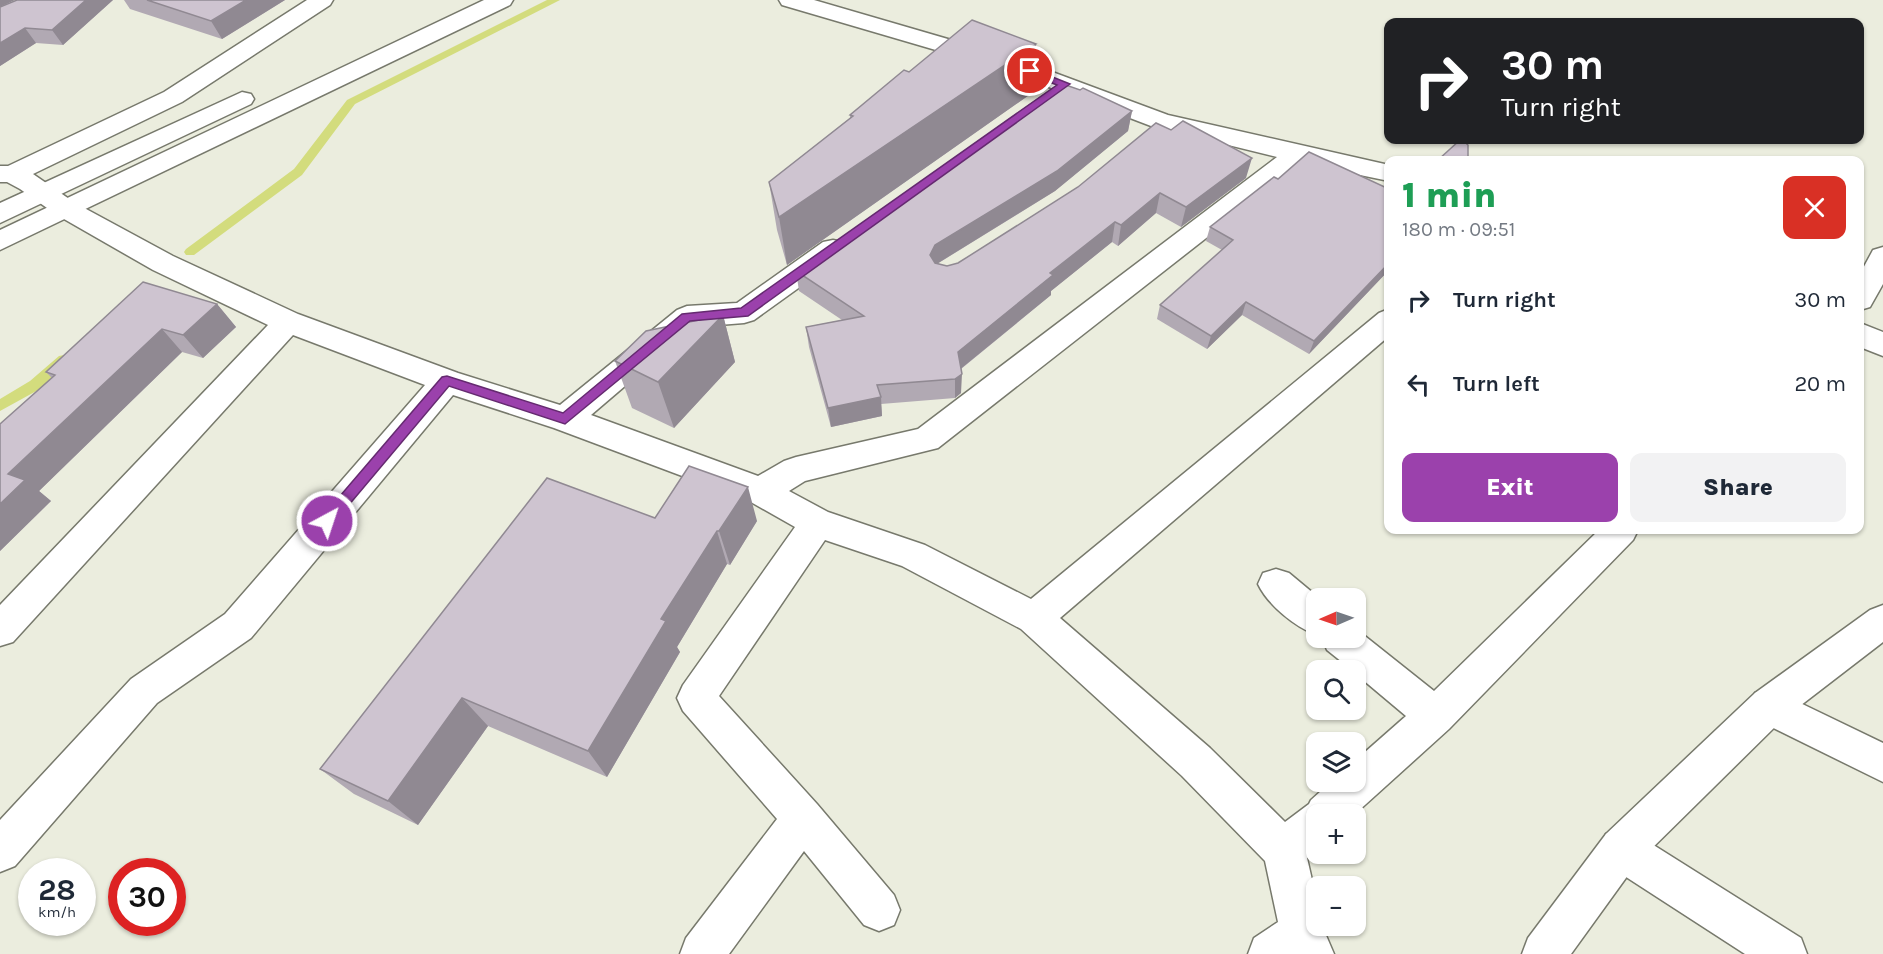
<!DOCTYPE html>
<html lang="en">
<head>
<meta charset="utf-8">
<style>
	body { margin:0; font-family:Karla,sans-serif; background:#f2f2f3; color:#1f2937; height:100vh; display:flex; flex-direction:column; font-size:22px; white-space:nowrap }
	* { box-sizing:border-box; margin:0 }
	p { font-size:20px; color:#747a83 }
	.icon { flex:none; width:33px; height:33px; fill:none; stroke:currentColor; stroke-width:2; stroke-linecap:round; stroke-linejoin:round }
	.map { position:relative; flex:1; overflow:hidden }
	.panel { position:absolute; left:1384px; top:156px; width:480px; height:378px; display:flex; flex-direction:column; background:#fff; border-radius:12px; box-shadow:0 2px 4px #0004 }
	.panel>* { flex:none }
	.guide { position:absolute; left:1384px; top:18px; width:480px; height:126px; border-radius:12px; box-shadow:0 2px 4px #0004; background:#202124; color:#fff; overflow:hidden }
	.needle { width:39px; rotate:268deg }
	.fabs { position:absolute; left:1306px; top:588px; display:grid; gap:12px }
	.fabs a { display:grid; place-items:center; width:60px; height:60px; border-radius:12px; background:#fff; box-shadow:0 2px 4px #0004; font-size:30px }
	.speed { position:absolute; left:18px; top:858px; display:flex; gap:12px; font-size:30px; font-weight:700; text-align:center }
	.speed>* { display:grid; place-content:center; width:78px; height:78px; border-radius:50%; background:#fff; box-shadow:0 2px 4px #0004; line-height:1 }
	.speed small { font-size:15px; font-weight:400 }
	.speed .limit { border:9px solid #d22; background:#fff; color:#111 }
	.pin { position:absolute; display:grid; place-items:center; width:51px; height:51px; color:#fff; margin:-26px; border:3px solid #fff; border-radius:50%; box-shadow:0 2px 6px #0007 }
	.me { position:absolute; width:66px; margin:-33px; rotate:40deg; stroke-linejoin:round; filter:drop-shadow(0 0 4px #0008) }
	.turn { display:flex; align-items:center; gap:21px; height:126px; padding:0 18px; font-size:27px }
	.turn .icon { width:78px; height:78px; stroke-width:2.5 }
	.turn b { display:block; font-size:42px; line-height:51px }
	.round { display:grid; place-items:center; flex:none; width:63px; height:63px; border-radius:12px; background:#f2f2f3 }
	.summary { display:flex; align-items:center; justify-content:space-between; height:102px; padding:0 18px }
	h1 { font-size:36px; font-weight:800; line-height:45px; color:#1e9e55 }
	.primary-button { display:flex; gap:12px; margin-top:auto; padding:12px 18px }
	.primary-button a { flex:1; height:69px; border-radius:12px; background:#9b41ac; color:#fff; font-size:24px; font-weight:800; line-height:69px; text-align:center }
	.primary-button a+a { background:#f2f2f3; color:#1f2937 }
	ul { padding:0; list-style:none }
	li { display:flex; align-items:center; gap:18px; height:84px; padding:0 18px }
	li div { flex:1 }
	li b { display:block; font-size:22px }
	li em { font-style:normal }
	.map>svg:first-child { display:block }
</style>
</head>
<body>
<div class="map">
<svg width="1883" height="954" viewBox="0 0 1883 954">
	<rect width="100%" height="100%" fill="#ebedde"/>
	<g fill="none" stroke-linecap="round" stroke-linejoin="round">
		<path fill="#d3dc7d" fill-rule="evenodd" d="M547,0h13l-205,104 -53,71 -108,80h-8l-2,-3 2,-3 108,-80 53,-69z
			M64,355l5,1 2,4 -2,4 -29,25 -40,22v-12l30,-18 29,-25z"/>
		<defs>
			<path id="minor" d="M307,0h26l-3,5 -148,97 -149,72 42,29 98,53 125,58 160,59 102,32 117,-95 10,-4 50,-3 86,-61 10,-2 10,2 4,7 -4,7 -89,64 -10,3 -50,4 -103,88 167,61 26,-15 12,-4 122,-28 359,-272 -126,-31 -147,-56 -222,-65 -3,-5h35l206,60 148,55 221,50v16l-87,-18 -364,285 -133,33 -16,10 39,21 97,33 106,54 348,-286 10,-4v27l-329,282 150,130 75,74 24,-18 2,-4 20,-18h25v-22l50,-44 -50,-42v-4h-4l-25,-20 -5,-12h34v-9l78,62 165,-161h39l-5,10 -184,189 -94,85h-38v34l-10,10 10,44v24h5l12,28h-86l6,-16 24,-16 -13,-61 -83,-85 -161,-147 -119,-63 -77,-26 -106,156 98,108 77,91 6,15 -6,15 -15,6 -15,-6 -60,-74 -75,103h-49l6,-16 91,-119 -94,-108 -6,-13 6,-13 112,-158 -46,-26 -195,-73 -101,-33 -202,243 -94,65 -142,163 -15,6v-52l131,-141 94,-65 200,-229 -132,-50 -280,307 -13,4v-41l268,-280 -115,-55 -96,-55 -37,-26 -13,-7h-7v-16h8l156,-74z
				M1883,247v37l-13,23 -10,3v-36l13,-24z
				M1860,323l23,9v24l-23,-9z
				M1276,569l13,4 30,25h-2v37c-22,-8 -49,-30 -59,-51l5,-11z
				M1769,688l114,55v39l-128,-63 -5,-13 5,-13z
				M1621,828l15,6 165,104 6,16h-62l-139,-90 -6,-15 6,-15z"/>
			<path id="tertiary" d="M484,0h29l-3,5 -510,245v-20z
				M242,92l9,2 3,5 -3,5 -251,119v-20z
				M1883,605v37l-100,77 -147,145 -65,90h-49l6,-16 78,-104 149,-141 115,-83z"/>
		</defs>
		<use href="#minor" stroke="#77796c" stroke-width="3"/>
		<use href="#tertiary" stroke="#77796c" stroke-width="3"/>
		<use href="#minor" fill="#fff" fill-rule="evenodd"/>
		<use href="#tertiary" fill="#fff" fill-rule="evenodd"/>
	</g>
	<path fill="#b1a9b3" d="M113,0l-50,45 -27,-2 -36,23v-59z
		M124,0h161l-63,39 -92,-30z
		M909,72l123,21 -245,172 -10,-35 -8,-48 81,-64v-3z
		M1132,111l-4,20 -73,60 -118,73 10,2 11,-3 120,-76 168,-9 -65,49 -25,-14 -38,33 -6,-4 -61,49v4l-90,74v24l-6,5 -74,6 1,12 -51,11 -22,-80 -3,-20 36,-7 -43,-29 -3,-20z
		M1278,179l111,10v81l-80,84 -67,-39 -35,34 -50,-30 3,-14 62,-55 -16,-9 4,-14z
		M217,304l19,23 -33,31 -21,-6 -143,139 12,10 -51,50 52,-173 -6,-6z
		M723,315l12,47 -61,66 -42,-20 -17,-47z
		M655,518l102,3 -27,44 -3,-1 -50,83 3,5 -73,125 -119,-51 -70,99 -64,-31 -34,-25z"/>
	<path fill="#908992" d="M0,0h15l-15,7z
		M86,0h27l-50,45 -11,-15z
		M246,0h39l-63,39 -11,-18z
		M25,28l11,15 -36,23v-23z
		M1036,44l-4,49 -245,172 -8,-48z
		M1132,111l-4,20 -73,60 -120,74 -5,-10 5,-10z
		M1252,158l-6,20 -65,49 5,-20z
		M1160,193l-4,20 -38,33 3,-21z
		M1115,222l-3,20 -61,49v4l-93,76v-19l92,-79z
		M1389,263v7l-80,84 5,-13z
		M1246,302l-4,13 -35,34 4,-13z
		M217,304l19,23 -33,31 -20,-23z
		M723,315l12,47 -61,66 -16,-46z
		M162,329l20,23 -143,139 12,10 -51,50v-47l8,-30z
		M962,374l-1,19 -6,5v-19z
		M881,397l1,19 -51,11 -3,-19z
		M748,487l9,34 -27,44 -11,-34z
		M717,531l10,33 -50,83 3,5 -73,125 -19,-26 73,-132z
		M462,698l26,28 -70,99 -30,-24z"/>
	<path fill="#cec4d0" stroke="#908992" stroke-width="1.5" d="M17,0h69l-34,30 -27,-2 -25,15v-36z
		M147,0h99l-35,21z
		M972,20l64,24 -257,173 -10,-35 84,-66 -3,-1 54,-45 5,2z
		M1060,83l20,7 3,-2 49,23 -75,60 -122,74 -5,10 5,8 12,3 11,-3 120,-76 78,-64 15,7 12,-9 69,37 -66,49 -26,-14 -39,32 -6,-3 -65,51 3,2 -95,77 4,22 -7,5 -78,6 4,12 -53,11 -22,-81 58,-11 -68,-45z
		M1460,140h2l6,5v15h-30z
		M1309,152l80,37v74l-75,78 -68,-39 -35,34 -51,-31 73,-65 -23,-13 64,-50 4,2z
		M143,282l74,22 -34,31 -21,-6 -154,145 17,6 -25,24v-80l55,-49 -9,-3z
		M723,315l-65,67 -43,-21 31,-30z
		M689,466l59,21 -29,44h-2l-56,88 5,2 -78,130 -126,-53 -74,103 -68,-32 227,-291 108,40z"/>
	<path fill="#9b41ac" stroke="#652a70" stroke-width="1.5" d="M1030,68l40,16 -322,232 -58,5 -125,103 -116,-38 -117,139h-10l-2,-4 2,-4 120,-140 5,-1 116,37 119,-99 59,-6 316,-223 -31,-12 -1,-2z"/>
</svg>
<div class="fabs">
<a><svg class="needle" viewBox="-14 -14 28 28"><path d="M0-13l5 13h-10z" fill="#e53935"/><path d="M0 13l5-13h-10z" fill="#747a83"/></svg></a>
<a><svg class="icon" aria-label="search" viewBox="0 0 24 24"><circle cx="10" cy="10" r="6"/><path d="M15 15l6 6"/></svg></a>
<a><svg class="icon" aria-label="layers" viewBox="0 0 24 24"><path d="M12 4l9 5-9 5-9-5zM3 14l9 5 9-5"/></svg></a>
<a>+</a>
<a>−</a>
</div>
<div class="speed"><div>28<small>km/h</small></div><div class="limit">30</div></div>
<div class="pin" style="left:1030px;top:71px;background:#d93025"><svg class="icon" aria-label="arrive" viewBox="0 0 24 24"><path d="M6 21V4h12l-3 4 3 4H6"/></svg></div>
<svg class="me" style="left:327px;top:521px" viewBox="-20 -20 40 40"><circle r="17" fill="#9b41ac" stroke="#fff" stroke-width="3"/><path d="M0-11L8 9 0 5-8 9z" fill="#fff"/></svg>
<div class="guide">
<div class="turn"><svg class="icon" aria-label="right" viewBox="0 0 24 24"><path d="M7 20v-9h11M14 6l5 5-5 5"/></svg><div><b>30 m</b>Turn right</div></div>
</div>
<section class="panel">
<div class="summary"><div><h1>1 min</h1><p>180 m · 09:51</p></div><a class="round" style="background:#d93025;color:#fff"><svg class="icon" aria-label="close" viewBox="0 0 24 24"><path d="M6 6l12 12M18 6L6 18"/></svg></a></div>
<ul>
<li><svg class="icon" aria-label="right" viewBox="0 0 24 24"><path d="M7 20v-9h11M14 6l5 5-5 5"/></svg><div><b>Turn right</b></div><em>30 m</em></li>
<li><svg class="icon" aria-label="left" viewBox="0 0 24 24"><path d="M17 20v-9H6M10 6l-5 5 5 5"/></svg><div><b>Turn left</b></div><em>20 m</em></li>
</ul>
<div class="primary-button"><a>Exit</a><a>Share</a></div>
</section>
</div>
</body>
</html>
